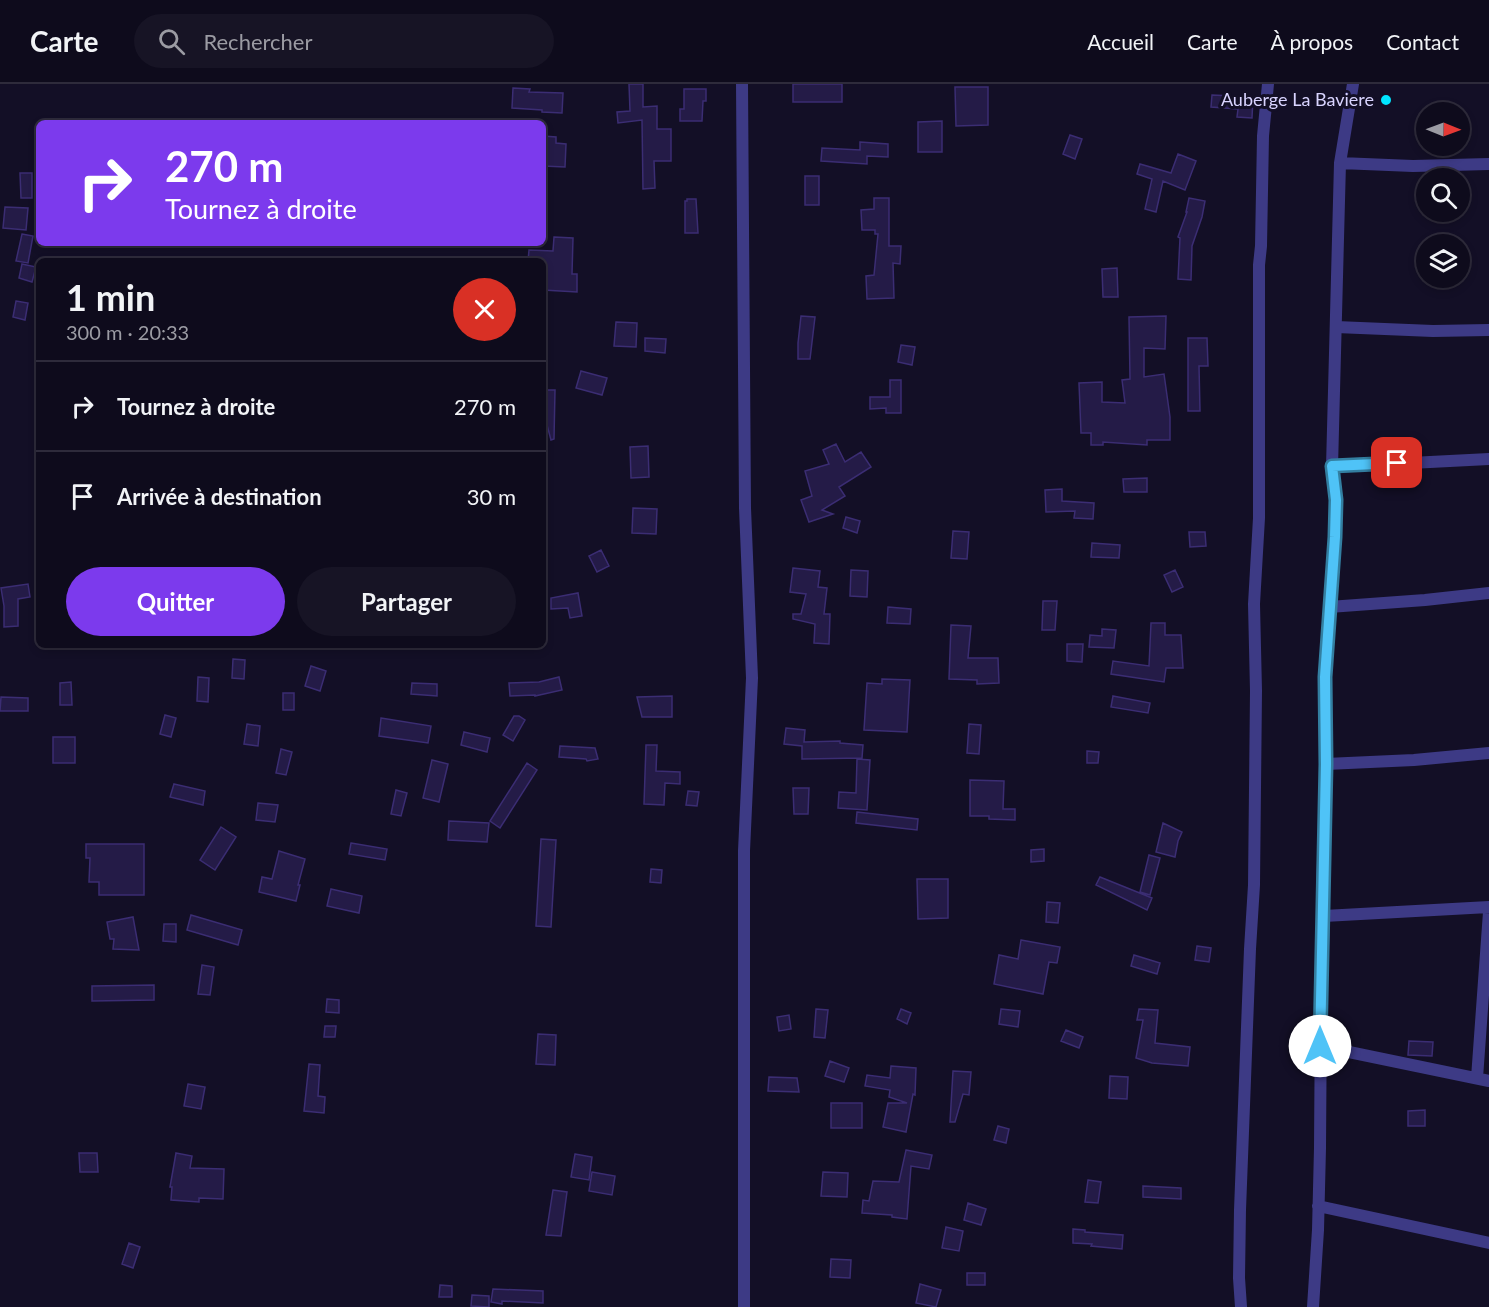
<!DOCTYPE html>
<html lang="fr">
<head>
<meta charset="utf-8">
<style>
	body { margin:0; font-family:Lato,sans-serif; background:#171425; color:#f1f3f6; height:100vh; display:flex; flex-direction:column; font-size:22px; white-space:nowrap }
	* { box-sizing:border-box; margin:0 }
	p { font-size:20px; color:#9b9ba3 }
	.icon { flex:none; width:33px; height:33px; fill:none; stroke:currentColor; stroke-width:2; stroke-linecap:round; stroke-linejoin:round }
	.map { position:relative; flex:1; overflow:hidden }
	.side { position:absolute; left:36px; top:174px; width:510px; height:390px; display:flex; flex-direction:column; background:#0e0b1c; border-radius:9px; box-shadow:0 3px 9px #0003,0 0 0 2px #2e2b3b }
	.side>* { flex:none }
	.banner { position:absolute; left:36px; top:36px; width:510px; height:126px; border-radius:9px; box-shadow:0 3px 9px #0003,0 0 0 2px #2e2b3b; background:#7c3aed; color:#fff; overflow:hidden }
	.needle { width:39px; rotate:91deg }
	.buttons { position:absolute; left:1416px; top:18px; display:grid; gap:12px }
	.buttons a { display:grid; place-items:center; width:54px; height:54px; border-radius:50%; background:#0e0b1c; box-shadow:0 3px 9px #0003,0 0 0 2px #2e2b3b; font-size:30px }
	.pin { position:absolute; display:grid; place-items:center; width:51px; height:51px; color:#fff; margin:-26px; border-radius:12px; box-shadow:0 3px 9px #0006 }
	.me { position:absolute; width:66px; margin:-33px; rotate:0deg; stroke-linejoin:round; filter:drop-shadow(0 0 4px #0008) }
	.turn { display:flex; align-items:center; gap:21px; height:126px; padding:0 30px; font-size:27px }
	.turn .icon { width:78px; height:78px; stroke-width:2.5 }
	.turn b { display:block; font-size:42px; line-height:51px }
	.round { display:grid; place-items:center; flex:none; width:63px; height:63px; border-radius:32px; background:#171425 }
	.summary { display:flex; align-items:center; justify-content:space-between; height:102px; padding:0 30px }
	h1 { font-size:36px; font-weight:700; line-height:45px }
	.cta { display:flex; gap:12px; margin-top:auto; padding:12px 30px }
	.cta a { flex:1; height:69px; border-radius:36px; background:#7c3aed; color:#fff; font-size:24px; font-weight:700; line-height:69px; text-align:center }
	.cta a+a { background:#171425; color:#f1f3f6 }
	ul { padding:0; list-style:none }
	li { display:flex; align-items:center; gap:18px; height:90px; padding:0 30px; border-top:2px solid #2e2b3b }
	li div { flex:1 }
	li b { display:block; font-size:22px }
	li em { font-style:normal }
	header { display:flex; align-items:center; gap:36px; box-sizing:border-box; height:84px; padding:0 30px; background:#0e0b1c; border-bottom:2px solid #2e2b3b }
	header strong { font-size:28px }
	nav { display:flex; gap:33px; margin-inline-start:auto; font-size:21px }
	.search { width:420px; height:54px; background:#171425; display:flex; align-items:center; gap:15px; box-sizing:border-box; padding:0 21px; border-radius:33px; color:#9b9ba3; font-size:22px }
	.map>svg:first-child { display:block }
</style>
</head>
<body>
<header>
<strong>Carte</strong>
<div class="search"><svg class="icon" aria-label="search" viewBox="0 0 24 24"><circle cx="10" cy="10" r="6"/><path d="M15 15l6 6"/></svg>Rechercher</div>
<nav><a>Accueil</a><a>Carte</a><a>À propos</a><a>Contact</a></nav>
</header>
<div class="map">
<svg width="1489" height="1223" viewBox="0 0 1489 1223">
	<rect width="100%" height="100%" fill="#130f26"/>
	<path fill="#241b47" stroke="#3b2d73" stroke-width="1.5" d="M629,0h14v23l14,-1v23h14v32h-17l1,27 -12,1 -1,-69 -24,3 -1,-11 13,-1z
		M793,0h49v18h-49z
		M955,3h33v38l-32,1z
		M513,4l17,1 -1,3 34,1 -1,20 -20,-1v-2l-30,-2z
		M684,5h22v12h-3l-1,20h-22v-12h4z
		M1212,11l41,2 -1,21 -15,-1 1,-8 -27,-2z
		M942,37v31h-24v-30z
		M1070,51l12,4 -7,20 -12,-5z
		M543,52l13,1v6l10,1 -1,23 -22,-1z
		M860,58l28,2v13l-21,-1v8l-46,-3 1,-13 38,2z
		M1178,70l18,7 -11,29 -22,-9 -7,31 -11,-3 7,-30 -15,-5 3,-10 31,9z
		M20,89h12v25h-11z
		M805,92h14v29h-14z
		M874,114h15v48h12l-1,18 -7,-1 1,35 -27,1 -1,-23 8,-1 4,-41h-3v-4h-13l-1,-20 13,-1z
		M1189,114l16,3 -3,16 -10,29 -1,34 -13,-1 2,-41 -2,-1 9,-25h-1z
		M687,115h9l2,34h-13v-32h2z
		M5,123l23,1 -2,22 -23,-2z
		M22,150l11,2 -5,27 -12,-2z
		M554,153l19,1 -1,36h5v18l-34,-2v-29h-15l1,-11 24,1z
		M22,180l14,3 -4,15 -13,-4z
		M1117,184l1,29h-15l-1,-28z
		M16,217l12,2 -3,17 -12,-3z
		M801,232l14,1 -5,42h-12v-16z
		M1166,232l-1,33 -21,-1v29l20,-3 6,43v23h-23v5l-44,-3v3h-12v-12h-10l-2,-50 23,-1v20l23,1 -3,-23 8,-1 -1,-62z
		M616,238l21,1 -1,24 -22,-1z
		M645,254l21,1 -1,14 -20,-2z
		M1188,254h19l1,28h-9l1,45h-12z
		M901,261l14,2 -3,18 -14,-3z
		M581,287l26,7 -5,17 -26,-7z
		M890,296h11v33h-15v-5l-16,1v-12h20z
		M543,306h12l-1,49 -3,1 -8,-30z
		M836,360l9,18 16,-10 10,15 -32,20 6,9 -23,14 11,4 -24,8 -8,-22 11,-4 -7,-25 24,-7 -6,-14z
		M648,362l1,31 -18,1 -1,-31z
		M1147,394v14h-23l-1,-13z
		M1062,405v12l32,2 -1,16 -19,-1 1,-7 -29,1 -1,-22z
		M633,424l24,1 -1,25 -24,-1z
		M846,433l14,4 -3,12 -14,-5z
		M953,447l16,1 -2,27 -16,-1z
		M1189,448h16l1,14 -16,1z
		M1092,459l28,2 -1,13 -28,-1z
		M601,466l8,16 -12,6 -8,-16z
		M793,484l27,3 -2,16 9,1 -3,26h6l-1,30 -15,-1 1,-19 -22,-5v-5h8l5,-20 -16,-2z
		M851,486l17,1 -1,26 -17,-1z
		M1175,486l8,17 -11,5 -8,-17z
		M28,500l2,13 -12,2v27l-14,1v-21l-3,-18z
		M578,509l4,23 -12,2 -2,-10 -17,1v-11z
		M1043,517h14l-2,29h-13z
		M888,523l23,2 -1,15 -23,-1z
		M1151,539h14v12h16l2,33h-17l-2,14 -53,-8 2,-13 36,5z
		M951,541l20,1 -3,32h30l1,25 -22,1v-4l-28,-1z
		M1102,545l14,1 -2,18 -25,-1 1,-12 12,1z
		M1067,560h16l-1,18 -15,-1z
		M233,575l12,1 -1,19 -12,-1z
		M311,582l15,5 -6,20 -15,-5z
		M198,593l11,1 -1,24 -11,-1z
		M559,593l3,13 -27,6v-1l-25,1 -1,-13 30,-1z
		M882,595l28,1 -3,52 -43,-2 3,-47 15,1z
		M71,598l1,23h-12v-22z
		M412,599l25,1v12l-26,-2z
		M283,609h11v17h-11z
		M672,612v21h-30l-5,-20z
		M1113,612l37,7 -2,10 -37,-6z
		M1,613l27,1v13h-28z
		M165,631l11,3 -5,19 -11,-3z
		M514,632h5l6,4 -12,21 -10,-6z
		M381,634l50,8 -3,17 -49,-7z
		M247,640l13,2 -2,20 -14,-2z
		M969,640l12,1 -2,29 -12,-1z
		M786,644l19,2 -1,12 36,-1v2l23,2 -1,13 -60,1v-13l-18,-2z
		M464,648l26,6 -3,14 -26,-7z
		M53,653h22v26h-22z
		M646,661h11l-1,26 24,1v12l-15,-1 -1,22 -20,-1z
		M560,662l35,2 3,11 -11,2 -1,-2 -27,-2z
		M281,665l11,3 -6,23 -10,-2z
		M1087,667l12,1 -1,11h-11z
		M857,675l13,1 -3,50 -29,-2 1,-16 17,1z
		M432,676l16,4 -9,38 -16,-4z
		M527,679l10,7 -37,58 -10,-7z
		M970,696l34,1 -1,28h12v11l-26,-1v-3h-19z
		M174,700l31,7 -2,14 -33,-8z
		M793,704h16l-1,26h-14z
		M396,706l11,3 -6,23 -10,-2z
		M688,707l11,1 -2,14 -11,-1z
		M258,719l20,2 -3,17 -19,-2z
		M857,728l61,7 -1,11 -61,-7z
		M449,737l40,2 -2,19 -39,-2z
		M1163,739l19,9 -4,9 -3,16 -19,-5z
		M221,743l15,10 -21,33 -15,-10z
		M541,755l15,1 -5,87 -15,-1z
		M351,759l36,6 -2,11 -36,-6z
		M86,760h58v51h-45v-13h-10l1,-24h-4z
		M1044,765v12l-13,1v-12z
		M279,767l26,8 -7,26h2l-4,16 -37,-9 3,-15 10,2z
		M1149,771l11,3 -10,37 -10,-3z
		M651,785l11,1 -1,13 -11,-1z
		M1100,793l52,21 -5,12 -51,-25z
		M917,795h31v39l-30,1z
		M331,805l31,7 -3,17 -32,-7z
		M1047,818l13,1 -2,20 -12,-1z
		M191,831l51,15 -4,15 -51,-15z
		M133,833l6,33 -26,-1 1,-10h-4l-3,-17z
		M164,840h12v18l-13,-1z
		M1021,856l39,7 -3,16 -8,-1 -6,32 -49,-10 5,-29 19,4z
		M1197,862l14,2 -2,14 -14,-2z
		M1134,871l26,8 -3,11 -26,-8z
		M202,881l12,2 -4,28 -12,-1z
		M154,901v15l-62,1v-15z
		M327,915l12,1v13l-13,-1z
		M816,925l12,1 -3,28 -11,-1z
		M901,925l10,4 -4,11 -10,-5z
		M1001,925l19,2 -2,16 -19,-3z
		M1139,925l19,1 -3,33 35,4 -2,19 -36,-3 -16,-5 7,-38h-6z
		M789,931l2,14 -12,2 -2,-14z
		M325,942h11l-1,11h-11z
		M1066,946l17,7 -4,11 -18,-7z
		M538,950l18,1 -1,30 -19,-1z
		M1409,957l24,1 -1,14 -24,-1z
		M830,977l19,7 -5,14 -19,-6z
		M309,980l11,1 -2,31 7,1 -1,16 -20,-2z
		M891,982l25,2 -1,27 -2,-1 -7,38 -23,-5 5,-24h19l-18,-6 1,-7 -25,-4 2,-11 23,3z
		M953,987l18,1 -2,23 -6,-1 -8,28h-5z
		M1110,992l18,1 -1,22 -18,-1z
		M769,993l28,1 2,14 -31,-1z
		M188,1000l17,3 -4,22 -17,-3z
		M831,1019h31v25h-31z
		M1425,1026v16h-17v-15z
		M998,1042l11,3 -3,14 -12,-3z
		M906,1066l26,5 -3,14 -18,-3 -4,53 -15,-2v-2l-30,-2 1,-13 6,1 4,-20 26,1z
		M79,1069h18l1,19h-18z
		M176,1069l16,3 -2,12 34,1 -1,30 -24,-1v4l-28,-2 1,-13h-2z
		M575,1070l17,3 -3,23 -18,-3z
		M592,1088l23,4 -3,19 -23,-4z
		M823,1088l25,1 -1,24 -26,-1z
		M1088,1096l13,2 -3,21 -13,-1z
		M1143,1102l38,2v11l-38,-2z
		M553,1106l14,2 -6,44 -15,-1z
		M968,1119l18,6 -5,16 -17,-5z
		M946,1143l17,4 -4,20 -17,-3z
		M1073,1145l12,1v2l38,3 -1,14 -31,-3 1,-2 -19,-1z
		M129,1159l11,4 -7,21 -11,-4z
		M831,1175l20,1 -1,18 -20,-1z
		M967,1189h18v12h-18z
		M920,1200l21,6 -5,17 -20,-4z
		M440,1201l12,1v11h-13z
		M493,1205l50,2v12l-41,-2v3l-11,-2z
		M472,1211l17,1v11l-18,-1z"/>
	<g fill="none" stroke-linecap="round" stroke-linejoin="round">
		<path stroke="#3d3a85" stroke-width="12" d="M742,0l3,424 7,170 -8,173v456
			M1340,79l73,3 76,-2
			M1336,243l97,4 56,-1
			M1332,383l157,-8
			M1329,523l96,-7 64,-7
			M1326,680l88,-4 75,-7
			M1324,832l165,-9
			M1320,962l169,35
			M1477,994l12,-166
			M1318,1122l171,37
			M1241,1223l-2,-29 1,-68 10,-261 4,-64 2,-194 -2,-87 5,-86v-253l2,-19 2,-110 5,-52
			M1313,1223l5,-77 2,-82 1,-140 3,-92 -2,-22 4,-130 -1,-87 10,-140 1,-37 -4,-33 8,-304 13,-79"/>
	</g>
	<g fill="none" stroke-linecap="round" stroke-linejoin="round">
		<defs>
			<path id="route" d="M1320,962l6,-282 -1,-87 10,-140 1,-37 -4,-34 65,-3"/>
		</defs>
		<use href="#route" stroke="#337fa1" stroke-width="15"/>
		<use href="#route" stroke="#4fc3f7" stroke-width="10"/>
	</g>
	<circle fill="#00e5ff" stroke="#130f26" stroke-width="2" cx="1386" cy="16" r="6"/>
	<g text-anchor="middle" stroke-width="6" stroke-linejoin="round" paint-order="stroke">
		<g font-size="18" fill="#d9d4ff" stroke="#130f26" text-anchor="end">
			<text x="1374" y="22">Auberge La Baviere</text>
		</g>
	</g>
</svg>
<div class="buttons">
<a><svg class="needle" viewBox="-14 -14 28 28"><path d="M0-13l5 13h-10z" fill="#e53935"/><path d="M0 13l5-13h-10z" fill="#9b9ba3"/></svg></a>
<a><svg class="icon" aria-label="search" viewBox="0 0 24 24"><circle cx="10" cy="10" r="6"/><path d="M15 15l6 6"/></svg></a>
<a><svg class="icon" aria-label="layers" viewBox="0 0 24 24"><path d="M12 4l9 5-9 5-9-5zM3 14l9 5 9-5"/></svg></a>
</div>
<div class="pin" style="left:1397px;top:379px;background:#d93025"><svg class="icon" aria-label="arrive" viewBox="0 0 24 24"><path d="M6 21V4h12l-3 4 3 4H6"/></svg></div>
<svg class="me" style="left:1320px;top:962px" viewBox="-20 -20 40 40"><circle r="19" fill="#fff"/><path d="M0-13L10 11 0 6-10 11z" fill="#4fc3f7"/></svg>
<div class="banner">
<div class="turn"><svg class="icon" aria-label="right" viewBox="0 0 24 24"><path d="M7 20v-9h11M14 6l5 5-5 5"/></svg><div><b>270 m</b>Tournez à droite</div></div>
</div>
<section class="side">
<div class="summary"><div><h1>1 min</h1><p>300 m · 20:33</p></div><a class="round" style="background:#d93025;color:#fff"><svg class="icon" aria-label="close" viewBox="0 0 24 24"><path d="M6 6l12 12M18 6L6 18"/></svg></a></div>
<ul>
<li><svg class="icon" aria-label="right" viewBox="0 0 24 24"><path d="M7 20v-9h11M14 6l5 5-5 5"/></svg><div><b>Tournez à droite</b></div><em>270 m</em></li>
<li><svg class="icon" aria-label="arrive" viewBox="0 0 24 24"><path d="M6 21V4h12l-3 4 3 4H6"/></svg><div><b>Arrivée à destination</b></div><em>30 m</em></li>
</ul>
<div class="cta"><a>Quitter</a><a>Partager</a></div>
</section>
</div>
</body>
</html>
